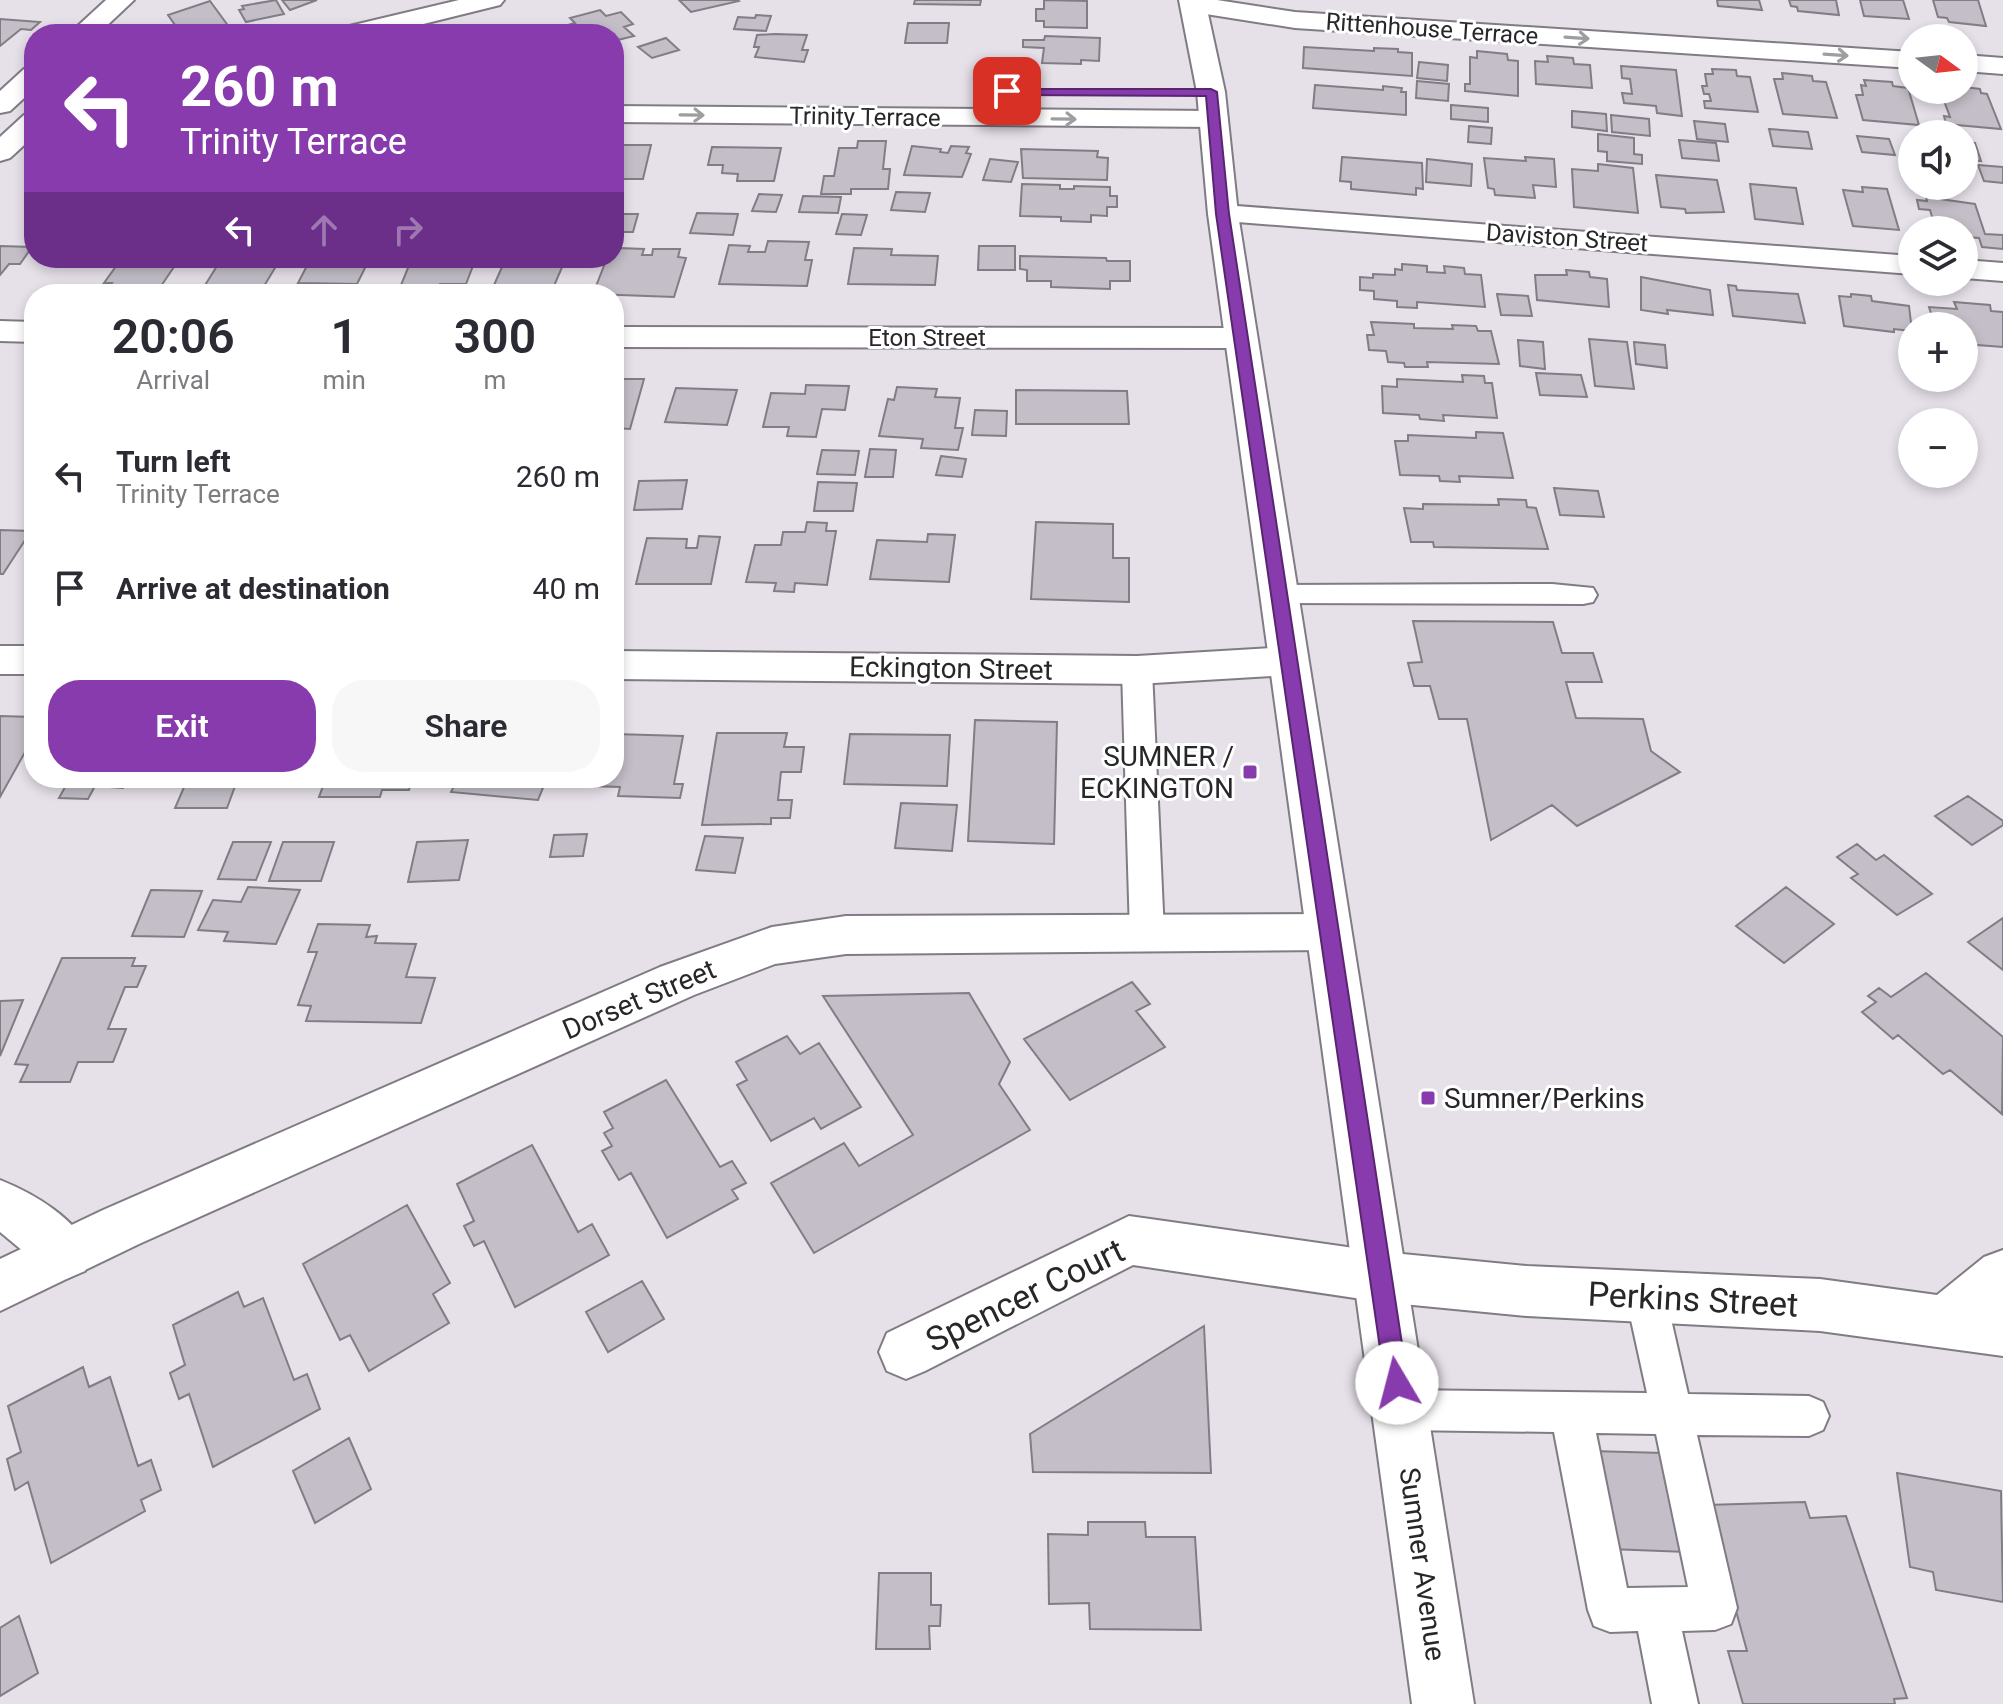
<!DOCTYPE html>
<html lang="en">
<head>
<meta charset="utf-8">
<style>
	body { margin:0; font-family:Roboto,sans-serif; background:#f7f7f7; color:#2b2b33; height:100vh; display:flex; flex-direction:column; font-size:30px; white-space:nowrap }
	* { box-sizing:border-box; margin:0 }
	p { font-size:26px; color:#7c7c81 }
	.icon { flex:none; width:44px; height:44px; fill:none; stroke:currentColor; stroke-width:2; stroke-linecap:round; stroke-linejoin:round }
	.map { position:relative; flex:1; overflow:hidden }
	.sheet { position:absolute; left:24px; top:284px; width:600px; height:504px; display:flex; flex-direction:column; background:#fff; border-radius:32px; box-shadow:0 4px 12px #0003 }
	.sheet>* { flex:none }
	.guide { position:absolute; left:24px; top:24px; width:600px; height:244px; border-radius:32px; box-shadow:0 4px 12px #0003; background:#883bac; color:#fff; overflow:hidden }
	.needle { width:52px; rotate:105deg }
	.tools { position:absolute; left:1898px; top:24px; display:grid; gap:16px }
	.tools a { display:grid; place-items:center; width:80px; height:80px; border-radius:50%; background:#fff; box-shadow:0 4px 12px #0003; font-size:40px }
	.pin { position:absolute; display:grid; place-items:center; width:68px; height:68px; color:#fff; margin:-34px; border-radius:16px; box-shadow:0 4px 12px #0006 }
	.me { position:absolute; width:88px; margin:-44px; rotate:352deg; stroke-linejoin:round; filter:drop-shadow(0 0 6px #0008) }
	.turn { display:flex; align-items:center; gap:28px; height:168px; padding:0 24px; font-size:36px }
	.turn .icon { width:104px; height:104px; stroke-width:2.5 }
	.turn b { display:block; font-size:56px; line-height:68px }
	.lanes { display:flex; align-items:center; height:76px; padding:0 24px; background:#0003; justify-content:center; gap:40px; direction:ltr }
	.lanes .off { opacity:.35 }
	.eta { display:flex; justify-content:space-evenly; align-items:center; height:136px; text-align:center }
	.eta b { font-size:48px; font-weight:600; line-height:56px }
	.button { display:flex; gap:16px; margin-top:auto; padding:16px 24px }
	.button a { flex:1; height:92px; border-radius:32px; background:#883bac; color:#fff; font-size:32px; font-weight:600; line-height:92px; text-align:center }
	.button a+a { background:#f7f7f7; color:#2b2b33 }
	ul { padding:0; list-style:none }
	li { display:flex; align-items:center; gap:24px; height:112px; padding:0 24px }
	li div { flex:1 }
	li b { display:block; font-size:30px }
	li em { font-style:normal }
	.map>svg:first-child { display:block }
</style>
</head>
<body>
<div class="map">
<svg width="2003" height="1704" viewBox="0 0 2003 1704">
	<rect width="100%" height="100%" fill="#e6e0e9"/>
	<path fill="#c3bec7" stroke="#827d85" stroke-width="2" d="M276,0l8,14 -38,8 -7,-12 5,-1 -2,-3z
		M282,0h35l-27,10z
		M679,0h59l1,1 -48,11z
		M915,0h66l-1,5 -66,-1z
		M1044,0l43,1v27l-43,-1v-6h-8v-12h8z
		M1717,0h42l3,10 -44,-4z
		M1789,0h47l3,15 -41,-4 -1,-4 -6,-1z
		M1860,0h43l6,19 -45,-3z
		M1933,0h45l8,26 -37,-4 -2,-4 -9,-1z
		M210,1l19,26 -20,5 -4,-6 -25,6 -12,-17z
		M600,10l6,6 15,-4 12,12 -9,3 10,9 -20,5v-7h-46l-7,-7 14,-4 -5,-5z
		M756,15l15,1 -5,15 -32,-2 4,-12 17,1z
		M0,19l40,3 -9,8 -10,-1 -21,17z
		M908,23h41l-2,20h-42z
		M775,34l32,1 -5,15h6l-4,12 -49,-5 4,-10h-5l3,-12z
		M1045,36l55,2 -1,23 -18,-1v4l-39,-1 2,-15 -21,-1v-7h21z
		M666,38l13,12 -27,8 -14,-11z
		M1304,47l70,4v-3l24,1v3l14,1v23l-109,-8z
		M1477,51l30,3 1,6 10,1v35l-53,-5v-7h5v-27l7,1z
		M1547,56l26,2 1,6 16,1 2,23 -56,-4 -1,-23 13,1z
		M1419,62l29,3 -1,16 -30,-3z
		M1621,66l55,4 6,46 -25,-3 -1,-7 -32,-3 -2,-10 10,1 -2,-15 -8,-1z
		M1712,69l24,1 1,6 13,1 8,35 -53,-4 -1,-7h7l-2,-7h-5l-2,-8h5l-2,-12h8z
		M1782,73l30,3 1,5 13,1 11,36 -54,-4 -9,-35h9z
		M1864,80l28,2 1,4 15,2 11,37 -56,-5 -7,-25h7l-2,-10 5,1z
		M1417,81l32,3 -1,17 -32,-3z
		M1315,85l68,5v-4l19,2 -1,4h5v23l-93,-7z
		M1964,87l16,2 1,4 6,1 14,35 -55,-5 -2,-8 6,1 -10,-27h24z
		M1451,105l37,3v14l-37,-3z
		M1572,111l34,3 1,17 -35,-4z
		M1611,115l38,4 1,17 -38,-4z
		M1694,121l31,3 3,18 -31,-3z
		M1469,126l23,2 -1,16 -23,-2z
		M1769,129l39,3 4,17 -39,-3z
		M1598,134l36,4v16l8,1v9l-35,-3v-9l-9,-1z
		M1857,136l32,3 6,16 -33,-3z
		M1679,140l37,3 3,18 -37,-3z
		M858,141h28l-3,28h7l-2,20h-37v5h-30l3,-18h10l5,-28h18z
		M1964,142l11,1 6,18 -17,-2z
		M614,145h37l-8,34h-29z
		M912,146l29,3 -1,3 8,1 3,-7 18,1 -3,6 5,1 -9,23 -58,-2z
		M712,147l69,1 -7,33h-37l1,-7 -16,-1 1,-8h-15z
		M1021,149l77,2 -1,6 11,1 -1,22 -84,-2z
		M1342,157l80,6 1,26 -7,-1v7l-65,-6v-7l-11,-1z
		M1525,157l29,2 2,28 -23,-2 2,13 -40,-3 -1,-6 -6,-1 -4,-30 42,3z
		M990,159l28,3 -7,20 -28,-2z
		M1427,159l45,5 -1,22 -45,-4z
		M1598,164l35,4 5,45 -64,-6 -2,-38 26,2z
		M1978,165l25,2v16l-19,-2z
		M1656,175l61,5 7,32 -38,1 -1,-4 -24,-2z
		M1022,184l38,1v4h14v-3l36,1v9h7v11h-10v9l-16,-1v7l-30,-1v-4l-41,-1z
		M1750,184l46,4 7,36 -48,-5z
		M1862,187l25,2 12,41 -46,-4 -10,-36 20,2z
		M896,192l34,1 -5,19 -34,-2z
		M759,194l23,1 -6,17 -24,-1z
		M803,196l38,1 -3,16 -39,-1z
		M1926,197l49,7 10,30 18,1v14l-21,-2 -3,-9 -15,-1v-7h-28l-6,-20 -11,-1 -2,-9 10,1z
		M697,213l41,1 -5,21 -43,-2z
		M614,214h24l-5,18h-19z
		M842,214l25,1 -6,20 -25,-1z
		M768,241l41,1 -4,18h7l-5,26 -88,-2 10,-39 21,1 -2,6h17z
		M0,246l32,1 -12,17h-11l-9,11z
		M979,246h36v24h-37z
		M619,248l25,1 -2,6h10l1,-6h27l-2,8 8,1 -12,39 -81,-3 14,-36h7z
		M854,248l38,1 -1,6 47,1 -3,29 -87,-1z
		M1020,256l86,2 1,3h23v20h-20v8l-59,-2v-6h-24v-11l-7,-1z
		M56,258h41l-3,5 -41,-2z
		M122,258h58l-23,34 -49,-2 4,-7h-8z
		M222,258h59l-20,33 -59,-1z
		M311,258h59l-13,26 -59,-1z
		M412,258h64l-10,26h-26l-1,4h-14l1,-3h-25z
		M506,258h60l-12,28 -60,-1z
		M1402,264l25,2v6l18,1 -1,-7 20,2 1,6 16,1 4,32 -68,-5v6l-20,-1v-6l-23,-2v-8l-14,-1v-13l13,1v-4l22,1v-6l7,1z
		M1566,270l23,2 1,5 17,2 2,28 -72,-7 -2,-25h32z
		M1641,277l69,13 3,25 -46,-5 1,4 -27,-4z
		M1728,285l8,1 1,4 61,4 7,29 -72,-7z
		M1497,294l31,2 4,20 -31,-1z
		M1851,294l20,2 1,5 37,5 3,25 -18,-2v3l-50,-6 -5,-30 12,1z
		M1954,302l36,3 1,6 12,1v35l-39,-3v-18h-29l-6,-19 28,2z
		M1371,322l43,2v4l39,1 -1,-4 24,1 2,5h13l8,33 -72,-2 1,5h-23l-1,-4 -16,-1 -2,-11 -17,-1 -2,-15h7z
		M1589,339l38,3 7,47 -39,-3z
		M1518,340l25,2 2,27 -25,-3z
		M1634,342l31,3 2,23 -31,-4z
		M1536,373l45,2 6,22 -47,-2z
		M1462,375l22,1 1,7h7l5,35 -54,-3 1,6 -24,-2 -1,-4 -36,-2 -1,-27 15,1v-8l66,3z
		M614,379h30l-14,50 -16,-1z
		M806,385l43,1 -4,24 -23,-1 -6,28 -29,-1 2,-9h-26l8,-34 34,1z
		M897,387l40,2 -2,8 25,1 -5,30h8l-5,22 -37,-2 2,-9 -44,-3 9,-37 6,1z
		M676,388l61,2 -10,35 -62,-3z
		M1016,390l111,1 2,33h-113z
		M975,410l32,1 -1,25 -34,-1z
		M1476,432l27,1 10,45 -54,-2 1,6 -20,-1 -1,-5 -39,-1 -5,-34h13v-6l68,3z
		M870,449l26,1 -3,27h-28z
		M822,450l37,1 -4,24 -38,-1z
		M941,456l25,3 -4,18 -26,-2z
		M687,480l-5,29 -48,1 5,-29z
		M818,482l39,1 -4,28h-39z
		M1554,488l44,3 6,26 -44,-2z
		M1498,499l28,1 1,7 9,1 12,41 -114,-2 -1,-5h-22l-7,-34 19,1v-5l76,1z
		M807,522l20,1 -1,8h10l-9,54 -32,-2 -1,9 -20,-1 2,-8 -30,-1 9,-37h26l2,-13h22z
		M1036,522l77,2v34h16v44l-98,-3z
		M0,530l31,1 -28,43h-3z
		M928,534l27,1 -6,47 -79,-3 7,-39 50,2z
		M699,536l21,1 -9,47h-75l11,-46 40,1 -1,9h11z
		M1413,621l140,1 9,31h31l9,29h-36l10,36 67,1 8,32 29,21 -103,54 -25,-21 -61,35 -24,-121h-28l-9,-33h-16l-6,-23 14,-1z
		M0,716l34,1v19l-34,61z
		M975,720l82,2 -3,122 -86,-3z
		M717,733h70l-3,14h20l-3,25h-20l-3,28h14l-2,18h-19v6l-69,1z
		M614,734l69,2 -9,48h9l-3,14 -62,-2 2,-9 -30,-1 2,-8h22z
		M850,734l100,1 -3,51 -103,-2z
		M70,778h58l-5,10 -28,-2 -7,13 -29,-1z
		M188,778h86l-1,3h-36l-10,27h-52z
		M326,778h86l-3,12h-27l-2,7h-61z
		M458,778h89l-9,22 -87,-8z
		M1968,796l35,25v4l-31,20 -37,-29z
		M901,803l56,2 -5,46 -57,-3z
		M587,834l-4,22 -33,1 4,-22z
		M705,836l38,2 -8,35 -39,-3z
		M468,840l-9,40 -51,2 9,-40z
		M233,842h38l-15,38 -38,-1z
		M283,842h51l-13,39h-52z
		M1857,844l19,16 8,-5 48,39 -35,21 -46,-37 7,-4 -21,-17z
		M248,887l52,3 -24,54 -52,-3 4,-9 -30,-2 15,-30 28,2z
		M1786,887l48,37 -50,39 -48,-37z
		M151,890l51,1 -18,46 -52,-1z
		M2003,918v52l-35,-28z
		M318,924l52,1 -4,12 11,-1 -2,7 41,1 -10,33 29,1 -14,45 -115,-2 5,-15 -13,-1 19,-53h-9z
		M62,958h73l-3,8h14l-9,21h-12l-17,42h18l-13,33h-35l-8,20h-50l8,-17 -13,-1z
		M1926,973l77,64 -1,77 -52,-44 -7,4 -45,-39 -5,4 -31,-27 14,-10 -8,-6 11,-8 12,9z
		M1132,982l18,22 -14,7 29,36 -95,53 -46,-61z
		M969,993l41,69 -11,22 31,46 -216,123 -43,-70 73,-40 15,23 54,-31 -90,-139z
		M23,1000l-23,56v-55z
		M787,1036l13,18 19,-11 42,64 -40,22 -7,-11 -43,23 -34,-56 10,-5 -11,-18z
		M666,1080l54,87 12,-6 14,22 -14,7 6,9 -71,39 -36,-65 -12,7 -17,-29 10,-5 -8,-13 9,-5 -9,-16z
		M532,1145l46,87 14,-8 17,31 -94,52 -31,-66 -10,5 -10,-20 10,-5 -17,-37z
		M407,1205l43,78 -17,11 16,29 -80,48 -19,-36 -10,5 -37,-76z
		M642,1281l22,38 -56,33 -22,-40z
		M238,1292l6,15 19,-9 31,82 13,-6 13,35 -107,58 -24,-73 -10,5 -9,-26 15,-8 -12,-40z
		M1204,1326l7,147 -178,-1 -3,-38z
		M83,1367l6,20 21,-10 28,89 13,-6 10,30 -20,10 4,11 -94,52 -23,-81 -13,8 -8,-31 14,-7 -13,-46z
		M349,1438l22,51 -56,34 -22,-52z
		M1591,1451l73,2 22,99 -76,-3z
		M1897,1473l104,18 2,111 -67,-12 -3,-18 -23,-5z
		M1805,1502l5,16 36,-2 61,182 -13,1 1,5h-152l-15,-53h19l-40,-146z
		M1088,1522h57l1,15h49l6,93 -111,-1 -1,-26 -40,1 -1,-70 40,1z
		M879,1573h52v32h10l-1,21h-11l1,23h-54z
		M19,1616l19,57 -38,23v-68z"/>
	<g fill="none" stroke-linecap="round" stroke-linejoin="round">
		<defs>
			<path id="service" d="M1552,584l41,4 4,7 -4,7 -10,2 -305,-1 -10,-2 -4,-7 4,-7 10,-2z
				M1137,660l10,3 5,7 12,263 -5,10 -12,3 -12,-3 -5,-10 -8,-263 5,-7z
				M1646,1279l14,5 6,13 22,97 121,2 14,6 6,14 -6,14 -14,6 -112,-1 40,173 -6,16 -16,6 -33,1 16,73h-46l-14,-73 -28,1 -16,-6 -6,-16 -34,-178 -153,-2 -14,-6 -6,-14 6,-14 14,-6 246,3 -21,-96 6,-13zM1596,1433l60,1 32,153 -61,1z"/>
			<path id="minor" d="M106,0h28l-36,34h-29z
				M459,0h45l-4,5 -117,29h-46l4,-6z
				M1183,0h34l78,12 617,40v16l-617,-40 -102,-16 -9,-3 -4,-5z
				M1964,55l39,3v16l-39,-3z
				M34,67v22l-24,22 -10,2v-22l24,-22z
				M614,106l599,5 10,2 4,6 -4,6 -10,2 -599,-5z
				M34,113v23l-24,22 -10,3v-24l24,-22z
				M0,321l34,1v20l-34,-1z
				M614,327l627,1 12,3 4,7 -4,7 -12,3 -627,-1z
				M0,646h34v28h-34z
				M1288,647l14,4 6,10 -6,10 -14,4 -151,9 -523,-5v-28l523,5z
				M0,1180c35,14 77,39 92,74l-7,17 -19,8 -19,-8 -47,-39z
				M1129,1216l253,36 145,14 293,13 117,16 47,-38 19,-7v106l-183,-25 -293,-15 -145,-14 -249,-37 -208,106 -19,8 -19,-8 -8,-19 8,-19z"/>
			<path id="tertiary" d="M1328,914l16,5 7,13 -7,13 -16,5 -482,4 -71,10 -81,31 -555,249 -139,67v-52l103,-49 557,-243 112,-40 74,-11z"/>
			<path id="secondary" d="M1223,205l689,51v18l-700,-54 -4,-6 4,-6z
				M1964,260l39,3v18l-39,-3z"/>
			<path id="primary" d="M1179,0h26l20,92 13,122 236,1490h-62l-204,-1490 -11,-122z"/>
		</defs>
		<use href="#service" stroke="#807b84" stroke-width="4"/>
		<use href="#minor" stroke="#807b84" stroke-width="4"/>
		<use href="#tertiary" stroke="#807b84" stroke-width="4"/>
		<use href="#secondary" stroke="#807b84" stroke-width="4"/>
		<use href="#primary" stroke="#807b84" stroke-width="4"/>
		<use href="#service" fill="#fff" fill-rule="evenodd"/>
		<use href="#minor" fill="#fff" fill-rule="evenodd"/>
		<use href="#tertiary" fill="#fff" fill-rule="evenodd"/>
		<use href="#secondary" fill="#fff" fill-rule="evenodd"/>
		<use href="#primary" fill="#fff" fill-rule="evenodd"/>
	</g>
	<defs><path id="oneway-shaft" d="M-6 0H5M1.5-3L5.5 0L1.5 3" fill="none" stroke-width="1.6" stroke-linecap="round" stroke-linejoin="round" transform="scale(2)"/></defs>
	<g stroke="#9e9d9f">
		<use href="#oneway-shaft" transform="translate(1577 38) rotate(4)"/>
		<use href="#oneway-shaft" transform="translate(1836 55) rotate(4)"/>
		<use href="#oneway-shaft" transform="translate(692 115) rotate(1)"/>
		<use href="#oneway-shaft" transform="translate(1064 119) rotate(1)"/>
	</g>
	<path fill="#883bac" stroke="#582670" stroke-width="2" d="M1003,89h208l6,3 12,122 179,1169 -3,8 -8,3 -8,-3 -4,-8 -169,-1169 -10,-118 -199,-1 -4,-1z"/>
	<g fill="#883bac" stroke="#fff" stroke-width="3">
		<rect x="1242" y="764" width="16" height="16" rx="4"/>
		<rect x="1420" y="1090" width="16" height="16" rx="4"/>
	</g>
	<g text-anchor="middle" stroke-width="6" stroke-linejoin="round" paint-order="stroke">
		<g font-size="24" fill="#282629" stroke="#fff">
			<text transform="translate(1432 29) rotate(4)" y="8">Rittenhouse Terrace</text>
			<text transform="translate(865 117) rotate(1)" y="8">Trinity Terrace</text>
			<text transform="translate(1567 238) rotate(4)" y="8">Daviston Street</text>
			<text x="927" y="346">Eton Street</text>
		</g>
		<g font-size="28" fill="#282629" stroke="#fff">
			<text transform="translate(951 668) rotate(1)" y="10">Eckington Street</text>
			<text transform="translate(639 999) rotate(-23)" y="10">Dorset Street</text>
			<text transform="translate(1423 1564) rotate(82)" y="10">Sumner Avenue</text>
		</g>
		<g font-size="28" fill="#282629" stroke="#fff" text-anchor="end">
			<text x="1234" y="766">SUMNER /<tspan x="1234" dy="32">ECKINGTON</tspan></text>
			<text x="1444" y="1108" text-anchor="start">Sumner/Perkins</text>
		</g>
		<g font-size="34" fill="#282629" stroke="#fff">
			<text transform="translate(1025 1295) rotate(-26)" y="12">Spencer Court</text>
			<text transform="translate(1693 1299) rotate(3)" y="12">Perkins Street</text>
		</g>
	</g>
</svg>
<div class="tools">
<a><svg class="needle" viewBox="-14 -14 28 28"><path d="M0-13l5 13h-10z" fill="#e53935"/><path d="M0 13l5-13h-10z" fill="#7c7c81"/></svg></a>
<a><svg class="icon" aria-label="sound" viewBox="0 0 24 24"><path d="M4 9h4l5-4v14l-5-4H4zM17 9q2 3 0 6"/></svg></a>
<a><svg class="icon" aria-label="layers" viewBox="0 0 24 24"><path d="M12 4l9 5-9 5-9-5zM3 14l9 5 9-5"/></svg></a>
<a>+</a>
<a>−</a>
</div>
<div class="pin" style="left:1007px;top:91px;background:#d93025"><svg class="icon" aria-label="arrive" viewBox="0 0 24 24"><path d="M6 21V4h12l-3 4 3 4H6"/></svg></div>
<svg class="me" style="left:1397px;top:1383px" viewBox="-20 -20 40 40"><circle r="19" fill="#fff"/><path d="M0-13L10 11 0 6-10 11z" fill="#883bac"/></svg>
<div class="guide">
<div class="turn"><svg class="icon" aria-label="left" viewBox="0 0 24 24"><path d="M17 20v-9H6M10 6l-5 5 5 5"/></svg><div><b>260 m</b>Trinity Terrace</div></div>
<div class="lanes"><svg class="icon" aria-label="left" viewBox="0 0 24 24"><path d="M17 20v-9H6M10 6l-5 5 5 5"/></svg><svg class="icon off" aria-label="ahead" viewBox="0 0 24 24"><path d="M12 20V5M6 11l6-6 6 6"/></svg><svg class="icon off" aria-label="right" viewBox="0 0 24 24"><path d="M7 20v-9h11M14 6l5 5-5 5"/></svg></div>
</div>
<section class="sheet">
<div class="eta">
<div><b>20:06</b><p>Arrival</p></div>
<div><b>1</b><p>min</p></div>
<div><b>300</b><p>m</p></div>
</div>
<ul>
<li><svg class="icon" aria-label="left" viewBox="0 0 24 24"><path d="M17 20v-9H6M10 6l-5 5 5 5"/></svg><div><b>Turn left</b><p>Trinity Terrace</p></div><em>260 m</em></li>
<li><svg class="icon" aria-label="arrive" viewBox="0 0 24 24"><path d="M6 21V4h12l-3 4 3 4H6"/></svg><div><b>Arrive at destination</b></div><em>40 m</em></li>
</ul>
<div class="button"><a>Exit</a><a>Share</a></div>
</section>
</div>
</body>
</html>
